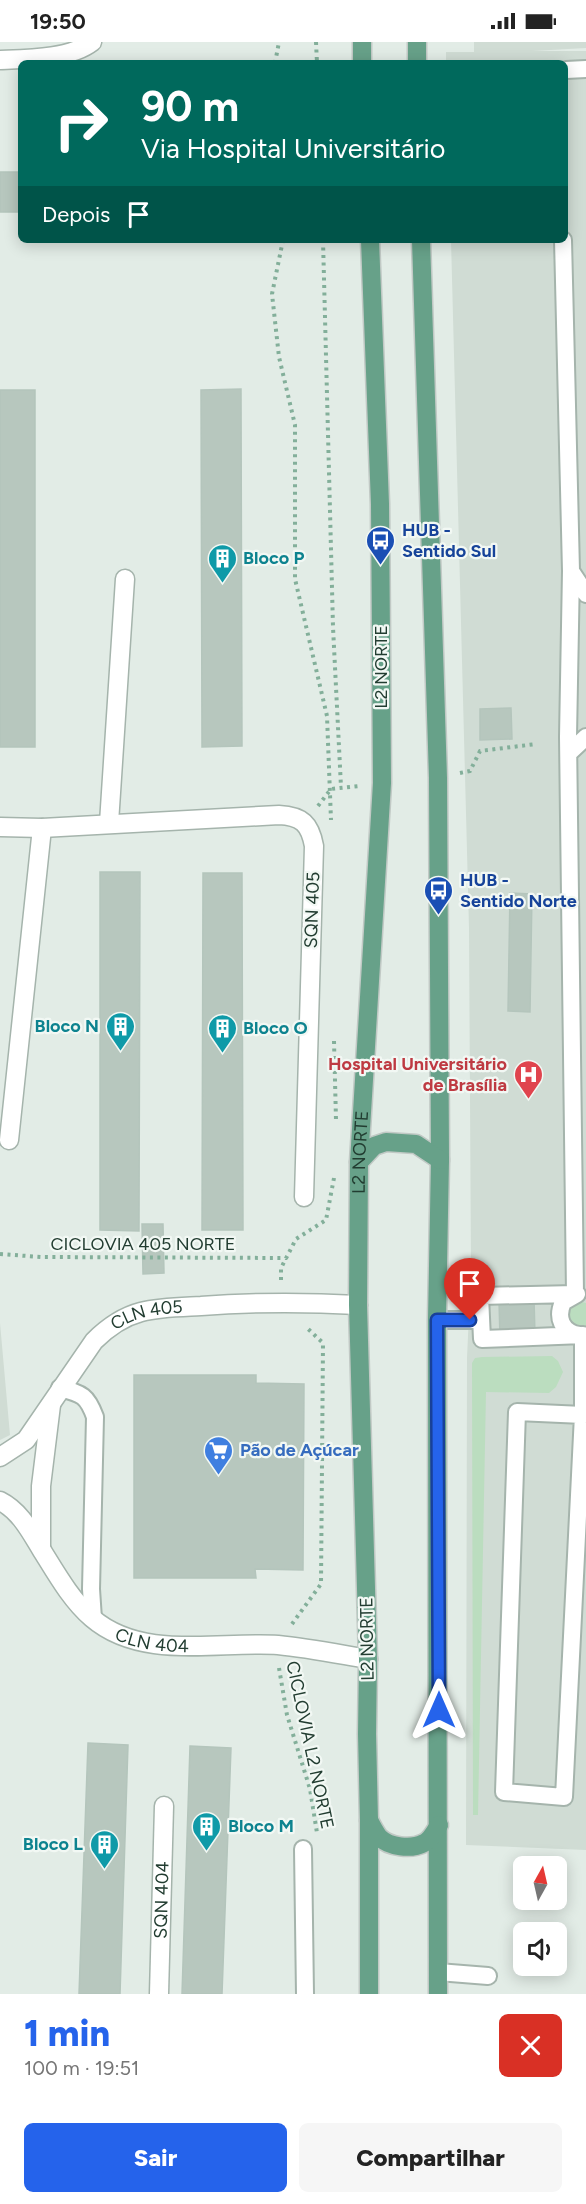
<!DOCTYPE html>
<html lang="pt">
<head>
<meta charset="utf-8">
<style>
	body { margin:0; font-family:Figtree,sans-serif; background:#f6f6f6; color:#222; height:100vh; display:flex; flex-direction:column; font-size:22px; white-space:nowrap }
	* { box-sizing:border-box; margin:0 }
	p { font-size:20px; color:#767676 }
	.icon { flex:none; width:33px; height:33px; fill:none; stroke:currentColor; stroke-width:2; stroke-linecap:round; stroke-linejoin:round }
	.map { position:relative; height:1952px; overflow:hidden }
	.drawer { display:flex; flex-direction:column; background:#fff; flex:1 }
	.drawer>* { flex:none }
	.top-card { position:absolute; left:18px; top:18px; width:550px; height:183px; border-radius:9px; box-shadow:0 3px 15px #0003; background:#00695c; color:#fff; overflow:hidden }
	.needle { width:39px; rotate:8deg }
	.buttons { position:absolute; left:513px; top:1814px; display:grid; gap:12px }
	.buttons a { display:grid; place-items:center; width:54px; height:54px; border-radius:9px; background:#fff; box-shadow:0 3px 15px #0003; font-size:30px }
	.pin { position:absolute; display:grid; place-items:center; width:51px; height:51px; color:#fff; margin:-62px -26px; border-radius:50% 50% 50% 0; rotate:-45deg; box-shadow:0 0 6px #0007 }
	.pin .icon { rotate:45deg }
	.me { position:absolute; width:66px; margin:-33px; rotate:0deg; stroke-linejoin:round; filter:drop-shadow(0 0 4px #0008) }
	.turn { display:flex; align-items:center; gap:21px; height:126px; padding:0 24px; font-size:27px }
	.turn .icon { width:78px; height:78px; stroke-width:2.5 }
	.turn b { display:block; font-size:42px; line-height:51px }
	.then { display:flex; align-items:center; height:57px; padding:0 24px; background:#0003; gap:12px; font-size:22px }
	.round { display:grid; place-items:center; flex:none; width:63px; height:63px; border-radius:9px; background:#f6f6f6 }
	.summary { display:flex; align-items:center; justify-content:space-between; height:102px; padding:0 24px }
	h1 { font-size:36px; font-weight:800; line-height:45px; color:#2563eb }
	.cta { display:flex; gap:12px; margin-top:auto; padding:12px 24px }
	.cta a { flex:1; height:69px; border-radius:9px; background:#2563eb; color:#fff; font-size:24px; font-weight:800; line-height:69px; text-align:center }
	.cta a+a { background:#f6f6f6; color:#222 }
	.status { display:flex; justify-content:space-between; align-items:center; height:42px; padding:0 30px; background:#fff; direction:ltr }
	.status svg { height:16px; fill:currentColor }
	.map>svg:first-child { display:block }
</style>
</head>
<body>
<div class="status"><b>19:50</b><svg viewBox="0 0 49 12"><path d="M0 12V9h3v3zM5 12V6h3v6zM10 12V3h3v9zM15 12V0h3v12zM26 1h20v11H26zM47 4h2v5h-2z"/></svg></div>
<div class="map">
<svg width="586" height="1952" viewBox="0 0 586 1952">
	<rect width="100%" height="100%" fill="#e2ece6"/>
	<path fill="#d0dcd4" d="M474,0h112v6l-54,3h54v1799l-120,-5 1,-487 4,-89 -2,-341 -18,-688h115v-177h-120v-11h28z
		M0,1281l10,112 -10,5z"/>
	<path fill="#bbddbf" d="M578,1259l8,2v26l-16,-2 -4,-18z
		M552,1314l6,5 5,11 -7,15 -7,6 -63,-1 -8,423h-5l-1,-452 3,-5 7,-1z"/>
	<path fill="#b7c7be" stroke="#b4c5bc" stroke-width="1.5" d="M0,130h21v40h-21z
		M241,347l1,357 -40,1 -1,-357z
		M0,348h35v357h-35z
		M511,666l1,31 -32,1v-31z
		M100,830h40l-1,359 -39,-1z
		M203,831h39l1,357h-41z
		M510,851l22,1 -2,118 -22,-1z
		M142,1182h21l1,49 -21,1z
		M534,1257l1,36 -35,2 -1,-36z
		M134,1333h122v8l48,1 -1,186 -48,-1 1,9h-122z
		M88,1701l40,2 -8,249h-41z
		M190,1704l41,2 -9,246h-40z"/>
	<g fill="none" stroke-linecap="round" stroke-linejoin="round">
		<defs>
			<path id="service" d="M566,28l20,-1
				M563,198l8,331 -3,166 7,557 -95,2 2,43 101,-4v80l-19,382 -60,-5 13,-380 66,3
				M571,529l15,23
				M569,711l17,-16
				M577,1252l-14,8c-7,16 -1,30 16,33
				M437,1278h44
				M60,1346c22,6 27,7 35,29l-4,172 2,30
				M303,1807l2,145
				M438,1930l50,4"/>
			<g id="minor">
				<path d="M0,18c28,-1 70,-1 92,-18"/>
				<path d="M109,781l16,-244"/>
				<path d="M0,785l42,1 237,-13c23,1 31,9 35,31l-10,351"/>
				<path d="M9,1098l33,-312"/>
				<path id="s1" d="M159,1952l5,-188"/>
			</g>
			<g id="tertiary">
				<path id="s2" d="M0,1415l26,-17 68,-99c13,-13 28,-24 47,-29 19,-5 40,-5 60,-6 52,-4 104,-4 157,-1"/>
				<path id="s3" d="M0,1459c20,10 30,30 41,48 15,24 30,51 51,69 50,43 126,23 186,27 30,3 60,9 90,14"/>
				<path d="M41,1506v-62l10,-81"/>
			</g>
			<g id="primary">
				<path d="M362,0v21"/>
				<path d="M417,21v-21"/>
				<path d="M421,198l17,538 2,382 -3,160 1,674"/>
				<path d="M359,1120l15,-16 12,-4 30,2 24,16"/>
				<path d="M369,1778c3,6 6,12 10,17 10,10 32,13 45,6 7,-3 11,-12 15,-18"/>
				<path id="s4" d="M369,1952v-174l-2,-86 1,-75 -10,-354 1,-143 23,-379 -2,-279 -10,-264"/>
			</g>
		</defs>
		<use href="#service" stroke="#a5b4ac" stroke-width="20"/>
		<use href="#minor" stroke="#a5b4ac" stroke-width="21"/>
		<use href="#tertiary" stroke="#a5b4ac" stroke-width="21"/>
		<use href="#primary" stroke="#c1c9c5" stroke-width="21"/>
		<path stroke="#83af9a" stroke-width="4" stroke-dasharray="3 4.5" stroke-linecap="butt" d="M316,0l1,21
			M275,21l4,-21
			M283,198l-11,54 7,63 16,68v154l32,137 4,104
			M323,198l10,387 8,160
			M460,731l10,-2 10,-20 56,-7
			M318,764l13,-17 28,-3
			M334,999l2,79
			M0,1212l41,3 246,1
			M281,1238v-12l15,-29 30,-19 8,-42
			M292,1582l29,-40 2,-241 -17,-16
			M279,1626l8,47 23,74 7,44"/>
		<use href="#service" stroke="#fff" stroke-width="16"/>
		<use href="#minor" stroke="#fff" stroke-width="18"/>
		<use href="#tertiary" stroke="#fff" stroke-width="18"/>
		<use href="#primary" stroke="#67a189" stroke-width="18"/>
	</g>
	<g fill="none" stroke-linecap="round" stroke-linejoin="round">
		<defs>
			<path id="route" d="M439,1668l-2,-390h33"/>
		</defs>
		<use href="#route" stroke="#184099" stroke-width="15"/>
		<use href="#route" stroke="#2563eb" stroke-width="10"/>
	</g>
	<defs>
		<symbol id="bus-pin" viewBox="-11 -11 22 30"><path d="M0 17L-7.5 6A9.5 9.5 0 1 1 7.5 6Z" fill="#1a4fb4" stroke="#f2f8f4"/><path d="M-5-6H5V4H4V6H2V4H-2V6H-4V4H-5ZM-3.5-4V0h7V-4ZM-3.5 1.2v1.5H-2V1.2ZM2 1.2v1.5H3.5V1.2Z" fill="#fff"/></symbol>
		<symbol id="building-pin" viewBox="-11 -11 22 30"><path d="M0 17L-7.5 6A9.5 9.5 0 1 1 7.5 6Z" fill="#0f9aa8" stroke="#f2f8f4"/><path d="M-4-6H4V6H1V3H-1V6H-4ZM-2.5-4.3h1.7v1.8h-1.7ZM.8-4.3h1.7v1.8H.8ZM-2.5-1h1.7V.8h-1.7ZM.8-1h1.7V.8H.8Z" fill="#fff"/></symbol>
		<symbol id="hospital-pin" viewBox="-11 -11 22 30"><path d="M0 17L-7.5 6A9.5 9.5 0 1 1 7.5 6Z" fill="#e0444e" stroke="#f2f8f4"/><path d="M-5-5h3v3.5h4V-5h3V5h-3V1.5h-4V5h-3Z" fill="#fff"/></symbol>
		<symbol id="supermarket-pin" viewBox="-11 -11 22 30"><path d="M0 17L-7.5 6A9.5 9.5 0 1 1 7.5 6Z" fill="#3f7fe0" stroke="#f2f8f4"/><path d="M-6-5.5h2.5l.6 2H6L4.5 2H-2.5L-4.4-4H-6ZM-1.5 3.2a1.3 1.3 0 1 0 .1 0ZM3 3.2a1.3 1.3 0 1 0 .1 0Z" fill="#fff"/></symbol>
	</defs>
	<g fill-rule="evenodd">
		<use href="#bus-pin" x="364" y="482" width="33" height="45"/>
		<use href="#building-pin" x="206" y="500" width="33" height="45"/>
		<use href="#bus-pin" x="422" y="832" width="33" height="45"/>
		<use href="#building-pin" x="104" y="968" width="33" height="45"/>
		<use href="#building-pin" x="206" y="970" width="33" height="45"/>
		<use href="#hospital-pin" x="512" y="1016" width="33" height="45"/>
		<use href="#supermarket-pin" x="202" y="1392" width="33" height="45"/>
		<use href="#building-pin" x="190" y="1768" width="33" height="45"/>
		<use href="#building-pin" x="88" y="1786" width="33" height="45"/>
	</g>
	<g text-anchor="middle" stroke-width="4.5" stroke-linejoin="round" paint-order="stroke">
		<g font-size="18" font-weight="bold" fill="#164399" stroke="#f2f8f4" text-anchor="start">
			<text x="402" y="494">HUB -<tspan x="402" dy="21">Sentido Sul</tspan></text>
			<text x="460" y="844">HUB -<tspan x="460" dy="21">Sentido Norte</tspan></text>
		</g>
		<g font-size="18" font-weight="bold" fill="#0d838f" stroke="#f2f8f4" text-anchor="start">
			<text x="243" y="522">Bloco P</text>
			<text x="99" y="990" text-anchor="end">Bloco N</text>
			<text x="243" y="992">Bloco O</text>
			<text x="228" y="1790">Bloco M</text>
			<text x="83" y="1808" text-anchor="end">Bloco L</text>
		</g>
		<g font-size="18" fill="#223d31" stroke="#f2f8f4">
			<text transform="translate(381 625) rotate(-90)" y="6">L2 NORTE</text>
			<text transform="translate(312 868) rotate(-88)" y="6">SQN 405</text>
			<text dy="6" stroke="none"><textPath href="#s4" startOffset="842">L2 NORTE</textPath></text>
			<text x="143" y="1208">CICLOVIA 405 NORTE</text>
			<text dy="6" stroke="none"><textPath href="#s2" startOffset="212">CLN 405</textPath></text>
			<text dy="6" stroke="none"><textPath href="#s3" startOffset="216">CLN 404</textPath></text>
			<text transform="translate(367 1597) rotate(-91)" y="6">L2 NORTE</text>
			<text transform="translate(310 1703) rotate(78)" y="6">CICLOVIA L2 NORTE</text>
			<text dy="6" stroke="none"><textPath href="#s1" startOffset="94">SQN 404</textPath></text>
		</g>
		<g font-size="18" font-weight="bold" fill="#be3a42" stroke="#f2f8f4" text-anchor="end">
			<text x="507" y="1028">Hospital Universitário<tspan x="507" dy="21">de Brasília</tspan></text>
		</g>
		<g font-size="18" font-weight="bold" fill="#366cbe" stroke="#f2f8f4" text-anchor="start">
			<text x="240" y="1414">Pão de Açúcar</text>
		</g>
	</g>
</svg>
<div class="buttons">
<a><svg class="needle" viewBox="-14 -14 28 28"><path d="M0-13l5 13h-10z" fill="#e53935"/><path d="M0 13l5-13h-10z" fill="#767676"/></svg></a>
<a><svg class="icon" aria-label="sound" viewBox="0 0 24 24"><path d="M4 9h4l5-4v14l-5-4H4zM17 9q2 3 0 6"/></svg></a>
</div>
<div class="pin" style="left:470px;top:1278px;background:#d93025"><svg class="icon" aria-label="arrive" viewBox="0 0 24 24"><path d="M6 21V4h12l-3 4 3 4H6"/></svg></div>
<svg class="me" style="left:439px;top:1668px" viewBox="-20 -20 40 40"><path d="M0-17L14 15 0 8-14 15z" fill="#2563eb" stroke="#fff" stroke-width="4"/></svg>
<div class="top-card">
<div class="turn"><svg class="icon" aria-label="right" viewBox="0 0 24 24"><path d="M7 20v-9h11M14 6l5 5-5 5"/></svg><div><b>90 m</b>Via Hospital Universitário</div></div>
<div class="then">Depois<svg class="icon" aria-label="arrive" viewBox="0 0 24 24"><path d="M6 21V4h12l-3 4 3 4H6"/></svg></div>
</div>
</div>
<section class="drawer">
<div class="summary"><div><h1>1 min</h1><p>100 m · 19:51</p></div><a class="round" style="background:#d93025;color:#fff"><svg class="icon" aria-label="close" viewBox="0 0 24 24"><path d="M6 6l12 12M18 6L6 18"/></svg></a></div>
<div class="cta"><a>Sair</a><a>Compartilhar</a></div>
</section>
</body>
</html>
